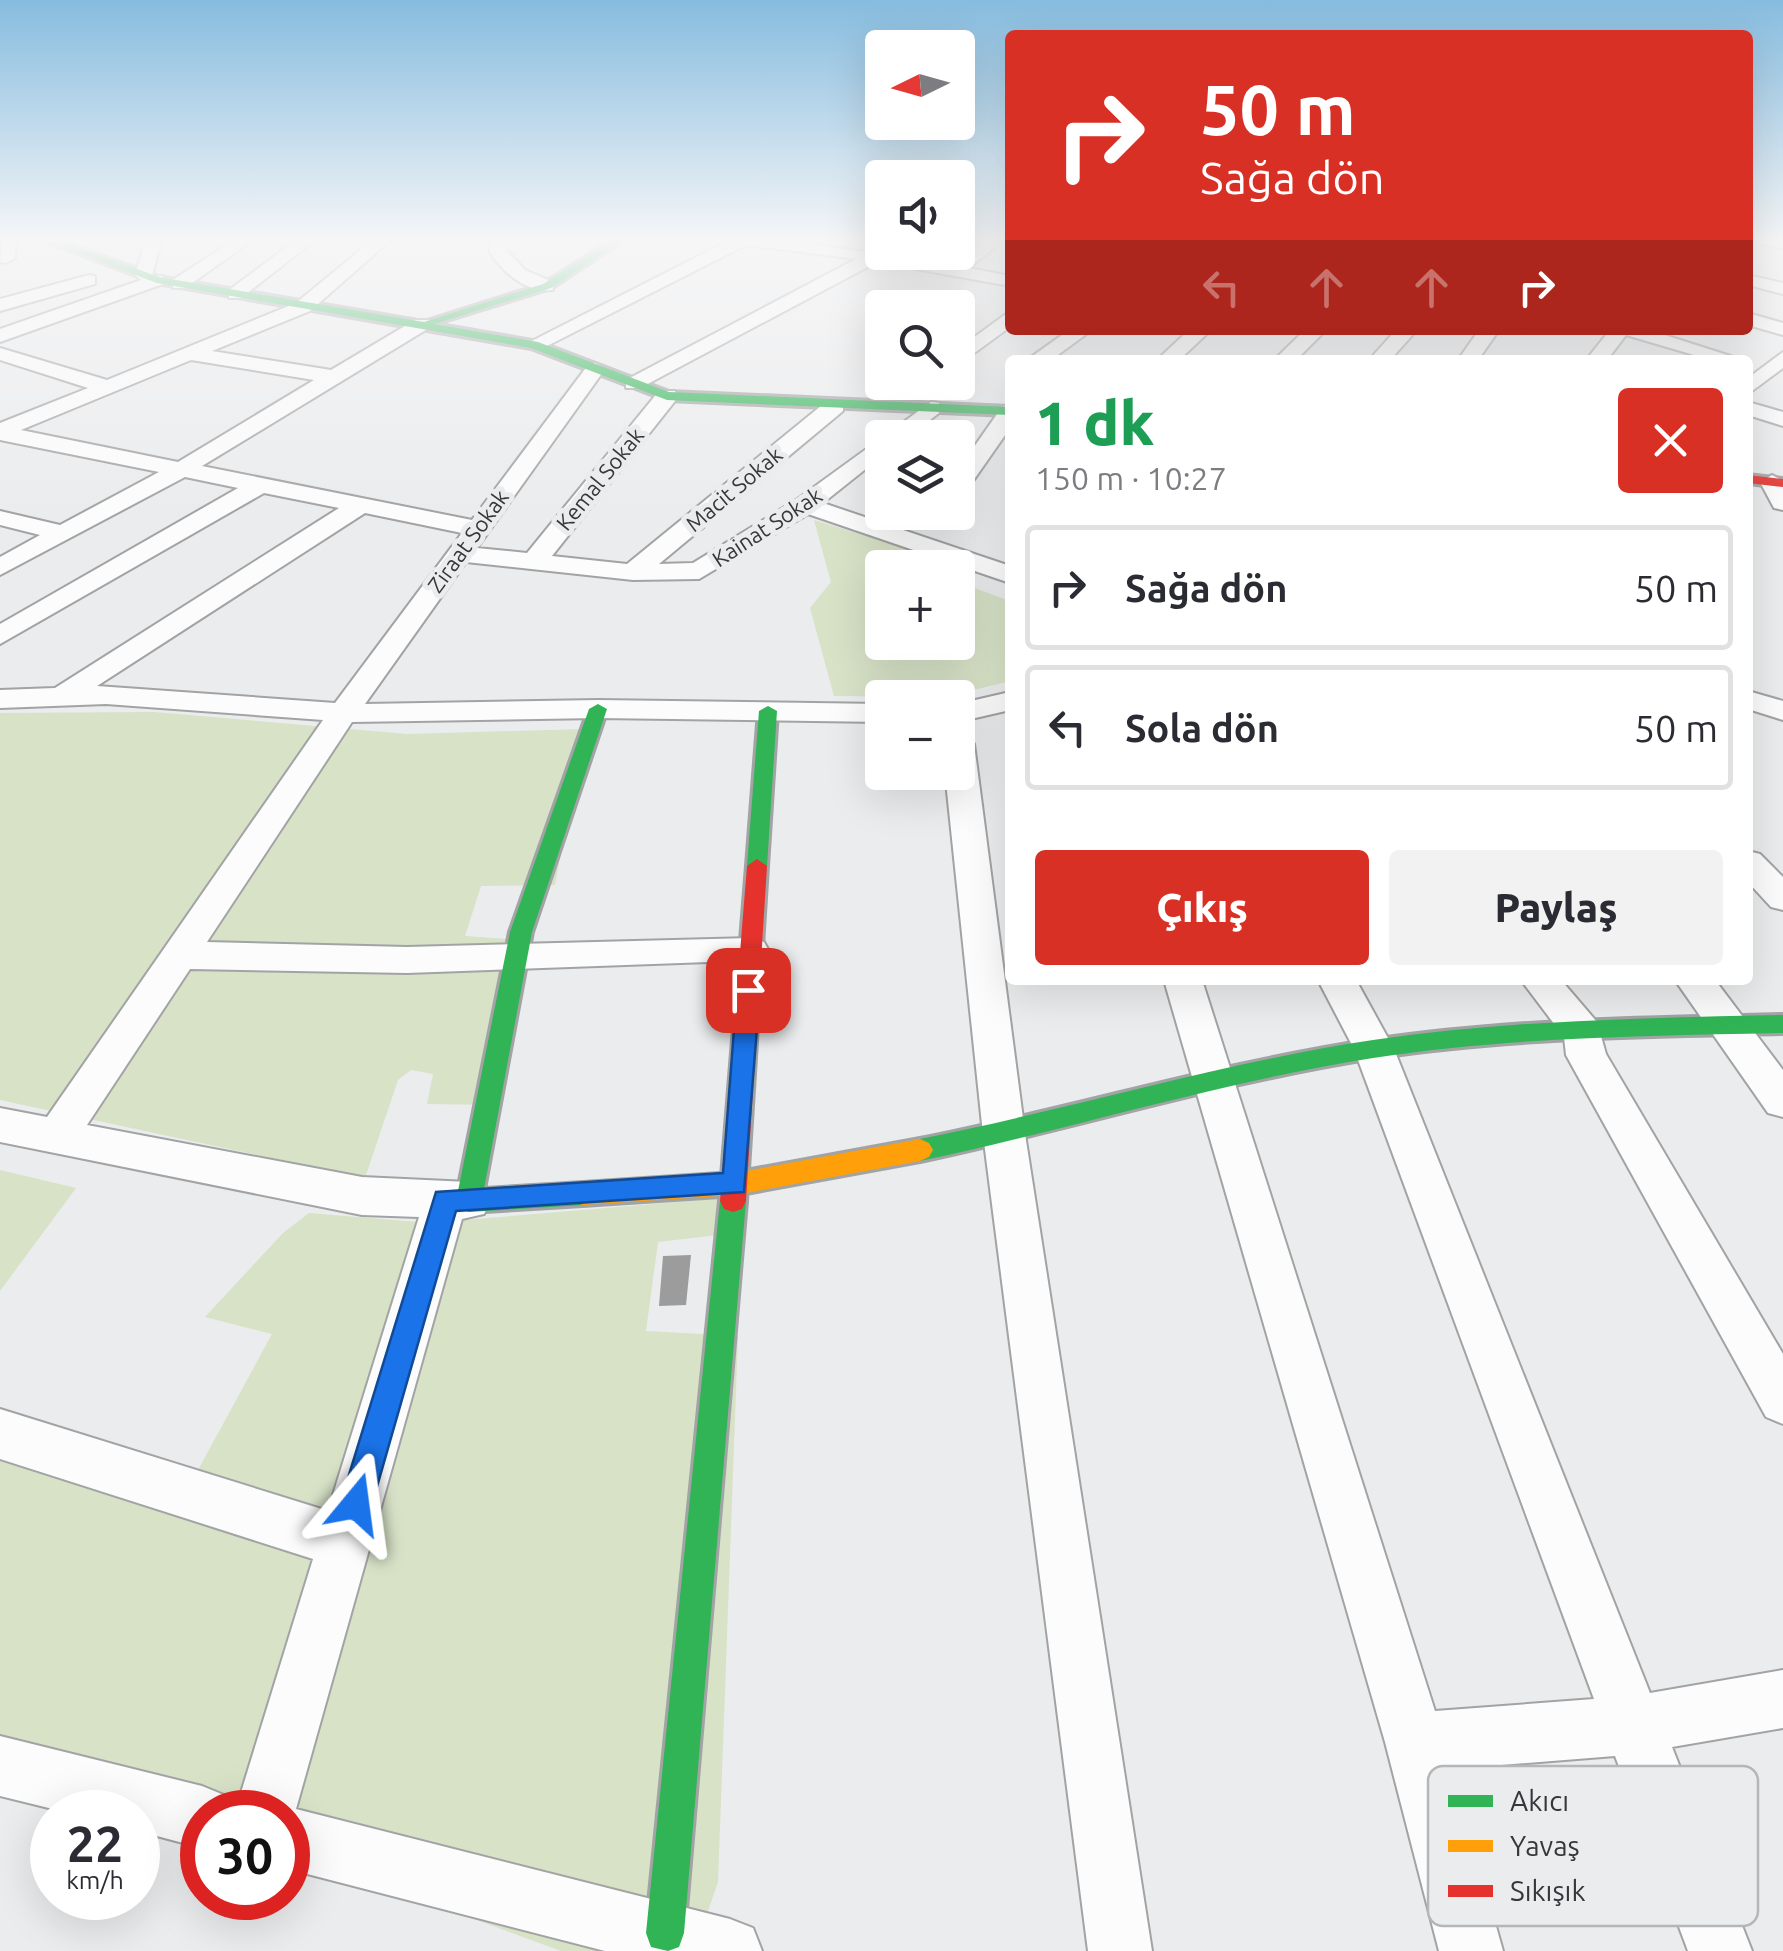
<!DOCTYPE html>
<html lang="tr">
<head>
<meta charset="utf-8">
<style>
	body { margin:0; font-family:Ubuntu,sans-serif; background:#f2f2f3; color:#2b2b33; height:100vh; display:flex; flex-direction:column; font-size:38px; white-space:nowrap }
	* { box-sizing:border-box; margin:0 }
	p { font-size:32px; color:#7c7c81 }
	.icon { flex:none; width:55px; height:55px; fill:none; stroke:currentColor; stroke-width:2; stroke-linecap:round; stroke-linejoin:round }
	.map { position:relative; flex:1; overflow:hidden }
	.drawer { position:absolute; left:1005px; top:355px; width:748px; height:630px; display:flex; flex-direction:column; background:#fff; border-radius:10px; box-shadow:0 10px 40px #0002 }
	.drawer>* { flex:none }
	.top-card { position:absolute; left:1005px; top:30px; width:748px; height:305px; border-radius:10px; box-shadow:0 10px 40px #0002; background:#d93025; color:#fff; overflow:hidden }
	.needle { width:65px; rotate:265deg }
	.controls { position:absolute; left:865px; top:30px; display:grid; gap:20px }
	.controls a { display:grid; place-items:center; width:110px; height:110px; border-radius:10px; background:#fff; box-shadow:0 10px 40px #0002; font-size:50px }
	.speed { position:absolute; left:30px; top:1790px; display:flex; gap:20px; font-size:50px; font-weight:700; text-align:center }
	.speed>* { display:grid; place-content:center; width:130px; height:130px; border-radius:50%; background:#fff; box-shadow:0 10px 40px #0002; line-height:1 }
	.speed small { font-size:25px; font-weight:400 }
	.speed .limit { border:15px solid #d22; background:#fff; color:#111 }
	.pin { position:absolute; display:grid; place-items:center; width:85px; height:85px; color:#fff; margin:-42px; border-radius:20px; box-shadow:0 5px 15px #0006 }
	.me { position:absolute; width:110px; margin:-55px; rotate:16deg; stroke-linejoin:round; filter:drop-shadow(0 0 8px #0008) }
	.turn { display:flex; align-items:center; gap:35px; height:210px; padding:0 30px; font-size:45px }
	.turn .icon { width:130px; height:130px; stroke-width:2.5 }
	.turn b { display:block; font-size:70px; line-height:85px }
	.lanes { display:flex; align-items:center; height:95px; padding:0 30px; background:#0003; justify-content:center; gap:50px; direction:ltr }
	.lanes .off { opacity:.35 }
	.round { display:grid; place-items:center; flex:none; width:105px; height:105px; border-radius:10px; background:#f2f2f3 }
	.summary { display:flex; align-items:center; justify-content:space-between; height:170px; padding:0 30px }
	h1 { font-size:60px; font-weight:800; line-height:75px; color:#1e9e55 }
	.action { display:flex; gap:20px; margin-top:auto; padding:20px 30px }
	.action a { flex:1; height:115px; border-radius:10px; background:#d93025; color:#fff; font-size:40px; font-weight:800; line-height:115px; text-align:center }
	.action a+a { background:#f2f2f3; color:#2b2b33 }
	ul { padding:0; list-style:none }
	li { display:flex; align-items:center; gap:30px; height:125px; margin:0 20px 15px; padding:0 10px; border:5px solid #e1e1e2; border-radius:10px }
	li div { flex:1 }
	li b { display:block; font-size:38px }
	li em { font-style:normal }
	.map>svg:first-child { display:block }
</style>
</head>
<body>
<div class="map">
<svg width="1783" height="1951" viewBox="0 0 1783 1951">
	<rect width="100%" height="100%" fill="#ebeced"/>
	<path fill="#d7e2c7" d="M814,520l118,36 -11,11 -39,1v74h76v-60l52,19v80l-65,16 -111,-1 -24,-88 21,-26z
		M154,712l253,22 177,-5 -29,156 -74,1 -16,50 67,5 -37,164 -68,-1 6,-30 -22,-4 -13,10 -33,98 -365,-78v-387z
		M0,1170l76,18 -76,103z
		M748,1196l-4,36 -86,10 -12,89 92,5 -20,546 -22,64 -8,5h-127l-273,-101v-38h-86v7l-202,-75v-303l100,29h98l74,-136 -67,-17 78,-84 26,-20 120,10z"/>
	<path fill="#9c9c9c" d="M691,1255l-5,50 -27,1 4,-50z"/>
	<g fill="none" stroke-linecap="round" stroke-linejoin="round">
		<defs>
			<path id="street" d="M3,238h18l-6,8v12l-9,5 -6,-1z
				M146,238h16l-10,38h11v8l-163,58v-13l141,-49 -6,-5z
				M237,238h19l-71,50h-12v-8z
				M299,238h19l-77,60h-12v-8z
				M375,238h18l-83,73 -98,40 119,19 84,-50h14v8l-227,138 270,54 116,-155 7,-2 10,6 -128,179 50,5 132,-162h16v10l-123,155 75,8 200,-163h16v10l-184,153 34,-1 103,-63 135,-98 8,1v10l-32,25h-25v18l-59,47 187,63v17l-202,-69 -109,65 -66,1 -167,-18 -101,142 233,-4 284,4v18l-284,-4 -246,4 -145,220 200,5 344,-9 13,4 5,9 -5,9 -357,13 -217,-4 -103,156 275,52 107,5 15,6 7,13 -7,13 -22,5 -166,590 434,110 23,9 9,23h-157l-317,-82v-57h-53l78,-253 -313,-100v-50l328,102 91,-294 -57,-2 -362,-73v-34l47,9 276,-397 -217,-16 -106,4v-18l55,-2 284,-180 -75,-15 -264,151v-20l238,-136 -53,-11 -185,98v-18l40,-22 -40,-10v-14l60,14 99,-53 -159,-32v-17l88,-35 -88,-28v-12l107,32 189,-77zM191,360l123,20 -136,82 -157,-32zM365,513l97,20 -127,170 -238,-17z
				M494,238h16l-3,13 18,19 28,12v8c-27,3 -50,-17 -64,-39z
				M720,238h48l183,26 36,-26h19l-37,30 41,8v10l-133,-24 -237,126h-14v-8l230,-121 -110,-14 -205,104 -17,-4 202,-103z
				M1752,238l31,1v10l-29,-7z
				M89,275l6,1v8l-95,27v-12z
				M1748,275l35,8v11l-35,-9z
				M1010,311v16l-52,38v-16z
				M1748,313l35,10v12l-35,-10z
				M1069,330h23l-41,30h-24z
				M1189,330h22l-32,30h-22z
				M1305,330h21l-30,30h-22z
				M1396,330h21l-27,30h-21z
				M1479,330h20l-21,30h-20z
				M1610,330h39l94,30h-32l-85,-25 -19,25h-21z
				M1783,352v16l-35,26v-16z
				M1748,402l35,10v14l-35,-11z
				M1010,405v23l-44,63 -8,2v-23l44,-63z
				M1772,475l11,6v29l-9,-2 -14,-26z
				M1748,691l35,10v19l-35,-11z
				M1010,692v18l-52,12v-18z
				M958,735l16,9 51,390 127,817h-64l-105,-817 -38,-362h13z
				M1748,851l12,3 23,23v33l-12,-3 -23,-25z
				M1164,980h38l233,731 159,-12 -240,-650 -36,-69h38l38,69 256,644 133,-23v58l-111,19 80,204h-64l-73,-195 -163,13 51,182h-64l-54,-209z
				M1521,980h40l36,42 9,32 177,300v70l-17,-7 -200,-362 -2,-18z
				M1675,980h40l68,90v47l-15,-4z
				M0,1736l202,50 22,9 7,17h-29v36l-64,-17v-19h-73l-65,-16z"/>
			<path id="fast" d="M37,238h15l107,39 265,45 119,-38 72,-46h12l-76,50 -117,36 104,18 131,50 341,15v8l-343,-15 -136,-52 -374,-65z
				M598,704l9,5 -75,223 -48,257 99,-6 9,3 4,8 -4,8 -9,3 -114,7 -9,-3 -4,-8 54,-269 79,-223z
				M768,706l9,5 -10,155 -10,7 -10,-7 12,-155z
				M1783,1015v18c-137,3 -275,4 -410,25 -153,24 -302,71 -453,103l-9,-4 -4,-7 4,-7 9,-4c151,-30 300,-76 453,-99 136,-20 273,-22 410,-25z
				M733,1190l9,3 4,8 -62,732 -5,14 -11,4 -17,-4 -5,-14 74,-732 4,-8z"/>
			<path id="slow" d="M920,1139l9,4 4,7 -4,7 -9,4 -185,34 -152,10 -9,-3 -4,-8 4,-8 9,-3 152,-10z"/>
			<path id="jam" d="M1748,475l35,4v8l-35,-4z
				M757,859l10,7 -21,335 -4,8 -9,3 -9,-3 -4,-8 27,-335z"/>
		</defs>
		<use href="#street" stroke="#a2a3a4" stroke-width="4"/>
		<use href="#fast" stroke="#a2a3a4" stroke-width="6"/>
		<use href="#slow" stroke="#a2a3a4" stroke-width="6"/>
		<use href="#jam" stroke="#a2a3a4" stroke-width="6"/>
		<use href="#street" fill="#fcfcfc" fill-rule="evenodd"/>
		<use href="#fast" fill="#30b455" fill-rule="evenodd"/>
		<use href="#slow" fill="#ff9f0a" fill-rule="evenodd"/>
		<use href="#jam" fill="#e5322d" fill-rule="evenodd"/>
	</g>
	<linearGradient id="sky" x2="0" y2="1"><stop stop-color="#86bcdf"/><stop offset="0.47" stop-color="#f6f6f7"/><stop offset="1" stop-color="#f6f6f7" stop-opacity="0"/></linearGradient>
	<rect width="1783" height="511" fill="url(#sky)"/>
	<path fill="#1a73e8" stroke="#114b97" stroke-width="2.5" d="M748,981l12,9 -16,202 -288,19 -84,293 -5,12 -11,4 -11,-4 -5,-12 96,-312 287,-19 14,-183z"/>
	<g text-anchor="middle" stroke-width="10" stroke-linejoin="round" paint-order="stroke">
		<g font-size="22" fill="#363738" stroke="#eaecee">
			<text transform="translate(600 479) rotate(-51)" y="8">Kemal Sokak</text>
			<text transform="translate(734 489) rotate(-40)" y="8">Macit Sokak</text>
			<text transform="translate(767 527) rotate(-33)" y="8">Kainat Sokak</text>
			<text transform="translate(468 541) rotate(-54)" y="8">Ziraat Sokak</text>
		</g>
	</g>
	<rect x="1428" y="1766" width="330" height="160" rx="15" fill="#eaecee" stroke="#b4b6b7" stroke-width="2.5"/>
	<rect x="1448" y="1795" width="45" height="12" fill="#30b455"/>
	<rect x="1448" y="1840" width="45" height="12" fill="#ff9f0a"/>
	<rect x="1448" y="1885" width="45" height="12" fill="#e5322d"/>
	<g font-size="28" fill="#363738">
		<text x="1510" y="1811">Akıcı</text>
		<text x="1510" y="1856">Yavaş</text>
		<text x="1510" y="1901">Sıkışık</text>
	</g>
</svg>
<div class="controls">
<a><svg class="needle" viewBox="-14 -14 28 28"><path d="M0-13l5 13h-10z" fill="#e53935"/><path d="M0 13l5-13h-10z" fill="#7c7c81"/></svg></a>
<a><svg class="icon" aria-label="sound" viewBox="0 0 24 24"><path d="M4 9h4l5-4v14l-5-4H4zM17 9q2 3 0 6"/></svg></a>
<a><svg class="icon" aria-label="search" viewBox="0 0 24 24"><circle cx="10" cy="10" r="6"/><path d="M15 15l6 6"/></svg></a>
<a><svg class="icon" aria-label="layers" viewBox="0 0 24 24"><path d="M12 4l9 5-9 5-9-5zM3 14l9 5 9-5"/></svg></a>
<a>+</a>
<a>−</a>
</div>
<div class="speed"><div>22<small>km/h</small></div><div class="limit">30</div></div>
<div class="pin" style="left:748px;top:990px;background:#d93025"><svg class="icon" aria-label="arrive" viewBox="0 0 24 24"><path d="M6 21V4h12l-3 4 3 4H6"/></svg></div>
<svg class="me" style="left:356px;top:1504px" viewBox="-20 -20 40 40"><path d="M0-17L14 15 0 8-14 15z" fill="#1a73e8" stroke="#fff" stroke-width="4"/></svg>
<div class="top-card">
<div class="turn"><svg class="icon" aria-label="right" viewBox="0 0 24 24"><path d="M7 20v-9h11M14 6l5 5-5 5"/></svg><div><b>50 m</b>Sağa dön</div></div>
<div class="lanes"><svg class="icon off" aria-label="left" viewBox="0 0 24 24"><path d="M17 20v-9H6M10 6l-5 5 5 5"/></svg><svg class="icon off" aria-label="ahead" viewBox="0 0 24 24"><path d="M12 20V5M6 11l6-6 6 6"/></svg><svg class="icon off" aria-label="ahead" viewBox="0 0 24 24"><path d="M12 20V5M6 11l6-6 6 6"/></svg><svg class="icon" aria-label="right" viewBox="0 0 24 24"><path d="M7 20v-9h11M14 6l5 5-5 5"/></svg></div>
</div>
<section class="drawer">
<div class="summary"><div><h1>1 dk</h1><p>150 m · 10:27</p></div><a class="round" style="background:#d93025;color:#fff"><svg class="icon" aria-label="close" viewBox="0 0 24 24"><path d="M6 6l12 12M18 6L6 18"/></svg></a></div>
<ul>
<li><svg class="icon" aria-label="right" viewBox="0 0 24 24"><path d="M7 20v-9h11M14 6l5 5-5 5"/></svg><div><b>Sağa dön</b></div><em>50 m</em></li>
<li><svg class="icon" aria-label="left" viewBox="0 0 24 24"><path d="M17 20v-9H6M10 6l-5 5 5 5"/></svg><div><b>Sola dön</b></div><em>50 m</em></li>
</ul>
<div class="action"><a>Çıkış</a><a>Paylaş</a></div>
</section>
</div>
</body>
</html>
